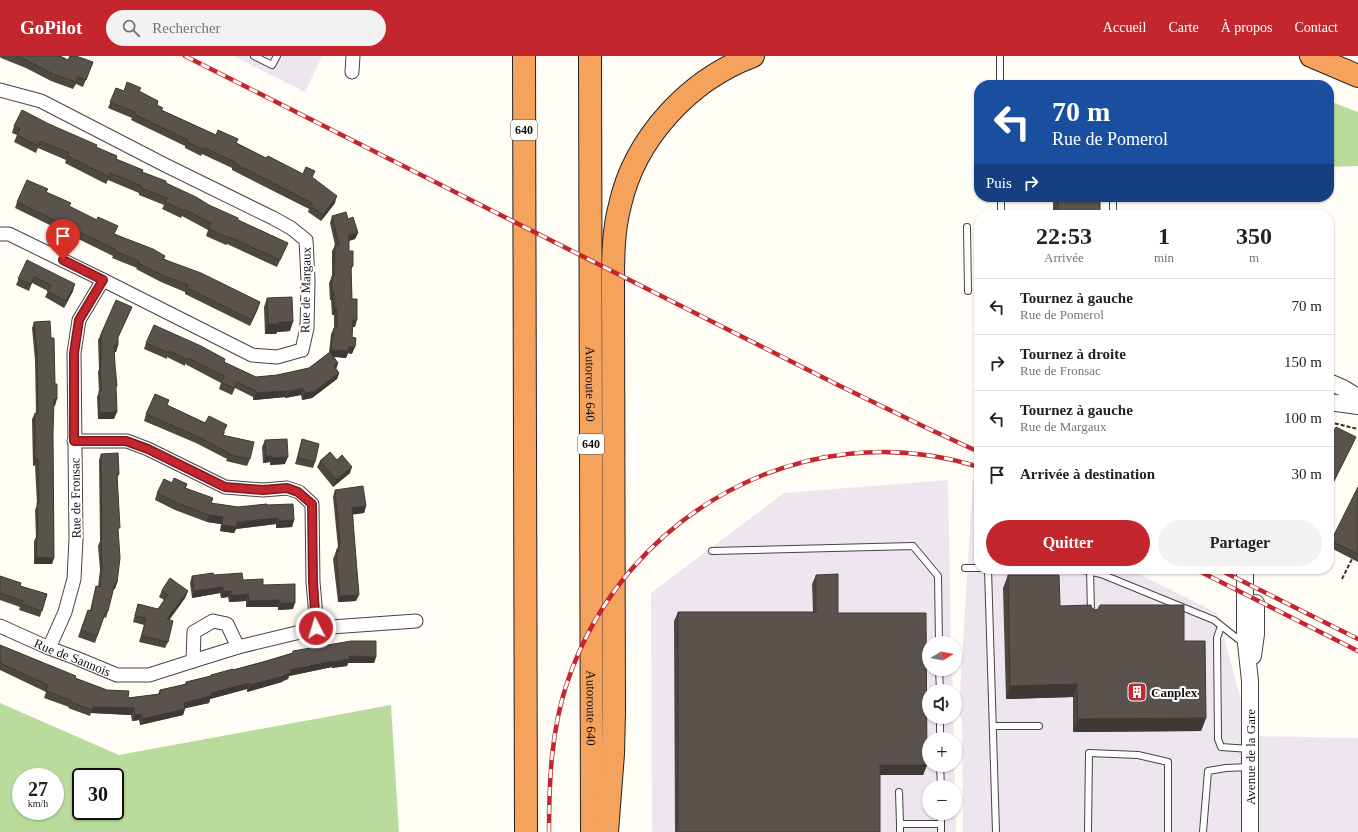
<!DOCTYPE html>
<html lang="fr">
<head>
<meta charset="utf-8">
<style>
	body { margin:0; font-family:"Times New Roman",serif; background:#f2f2f2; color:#222; height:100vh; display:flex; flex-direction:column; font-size:15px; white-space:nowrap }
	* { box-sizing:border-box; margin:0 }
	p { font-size:13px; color:#767676 }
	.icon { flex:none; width:22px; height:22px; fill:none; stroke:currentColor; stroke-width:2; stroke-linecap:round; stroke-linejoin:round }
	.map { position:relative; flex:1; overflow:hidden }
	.details { position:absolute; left:974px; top:154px; width:360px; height:364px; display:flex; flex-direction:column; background:#fff; border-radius:16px; box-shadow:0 1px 3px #0004 }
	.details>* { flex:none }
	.top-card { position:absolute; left:974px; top:24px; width:360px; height:122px; border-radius:16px; box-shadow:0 1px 3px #0004; background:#1a4fa0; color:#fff; overflow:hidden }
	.needle { width:26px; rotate:80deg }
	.fabs { position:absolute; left:922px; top:580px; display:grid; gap:8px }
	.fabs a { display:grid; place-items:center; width:40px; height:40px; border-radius:50%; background:#fff; box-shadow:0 1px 3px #0004; font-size:20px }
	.speed { position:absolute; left:12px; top:712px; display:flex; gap:8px; font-size:20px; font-weight:700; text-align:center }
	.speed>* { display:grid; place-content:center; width:52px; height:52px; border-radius:50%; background:#fff; box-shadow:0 1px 3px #0004; line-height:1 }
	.speed small { font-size:10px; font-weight:400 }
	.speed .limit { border:2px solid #111; border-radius:6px; background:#fff; color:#111 }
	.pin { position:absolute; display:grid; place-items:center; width:34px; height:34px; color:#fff; margin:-41px -17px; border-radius:50% 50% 50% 0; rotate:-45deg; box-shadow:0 0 4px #0007 }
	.pin .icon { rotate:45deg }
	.me { position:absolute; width:44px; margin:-22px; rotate:355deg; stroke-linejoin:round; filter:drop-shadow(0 0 3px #0008) }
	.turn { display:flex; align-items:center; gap:14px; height:84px; padding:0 12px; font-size:18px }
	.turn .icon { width:52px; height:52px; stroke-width:2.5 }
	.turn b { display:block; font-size:28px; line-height:34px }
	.then { display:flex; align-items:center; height:38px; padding:0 12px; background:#0003; gap:8px; font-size:15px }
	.eta { display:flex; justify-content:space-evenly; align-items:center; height:68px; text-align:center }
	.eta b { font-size:24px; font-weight:800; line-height:28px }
	.primary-button { display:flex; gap:8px; margin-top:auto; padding:8px 12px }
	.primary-button a { flex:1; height:46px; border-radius:24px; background:#c4262e; color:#fff; font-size:16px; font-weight:800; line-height:46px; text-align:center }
	.primary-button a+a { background:#f2f2f2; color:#222 }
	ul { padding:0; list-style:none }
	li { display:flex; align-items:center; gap:12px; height:56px; padding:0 12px; border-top:1px solid #e0e0e0 }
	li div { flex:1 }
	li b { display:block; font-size:15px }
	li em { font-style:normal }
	header { display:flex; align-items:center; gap:24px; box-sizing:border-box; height:56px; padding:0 20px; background:#c4262e; color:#fff }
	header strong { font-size:19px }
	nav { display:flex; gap:22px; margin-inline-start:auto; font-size:14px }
	.search { width:280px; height:36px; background:#f2f2f2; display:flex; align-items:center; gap:10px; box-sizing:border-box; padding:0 14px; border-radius:22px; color:#767676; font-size:15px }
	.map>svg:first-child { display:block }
</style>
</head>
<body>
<header>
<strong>GoPilot</strong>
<div class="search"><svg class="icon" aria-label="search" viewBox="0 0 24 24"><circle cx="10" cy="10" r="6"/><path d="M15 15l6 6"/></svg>Rechercher</div>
<nav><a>Accueil</a><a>Carte</a><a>À propos</a><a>Contact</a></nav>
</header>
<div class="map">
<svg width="1358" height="776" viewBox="0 0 1358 776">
	<rect width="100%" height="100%" fill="#fffdf5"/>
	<path fill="#eee6ef" d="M233,0h89l-17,36z
		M973,422l6,3v88h150l88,44 34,123 107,2v94h-395l-1,-111 -3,-12z
		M948,424l3,163h-22v26h23l1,22h-24v26h24l1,22h-25v26h25l1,22h-26v26h26v-24l1,43h-304l-1,-239 133,-100z"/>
	<path fill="#b9dc9c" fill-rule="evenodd" d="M1329,45l29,11v54l-29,1z
		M0,647l119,52 272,-50 8,127h-399zM21,721h34v34h-34zM81,721h34v34h-34z"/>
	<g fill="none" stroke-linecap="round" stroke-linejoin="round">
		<defs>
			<path id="service" d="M254,0l18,9 5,-9
				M1000,0v29
				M1001,141v18
				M1113,141v18
				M967,171l1,64
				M712,495l201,-5 25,30 1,67
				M965,512h14
				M988,513l8,263
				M1079,513l22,5 113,46 24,19 7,3
				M1090,513l1,44
				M1221,570l-4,12 1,101 3,8 29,2
				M939,613l1,22
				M940,661v22
				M993,670h46
				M940,709l1,22
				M899,736l1,32
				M941,757v19
				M900,776v-8h41
				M1088,776l1,-79 49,2 30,7v70
				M1203,776l5,-61 18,-3 24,-1"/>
			<g id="minor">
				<path d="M352,16l1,-16"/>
				<path d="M0,34l41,11 124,64 108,53 18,10 15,12 2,40 -1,48 -5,22 -25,7 -25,-2 -149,-75 -94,-46h-9"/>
				<path d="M74,385h53l21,8 77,38 38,3 24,-2 12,4 13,12 1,78 4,46"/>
				<path id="s1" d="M0,570l49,22 27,10 41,17h32l44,-14 1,-29 19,-11 14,3 11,23 79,-19 99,-7"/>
				<path d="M49,592l16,-36 9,-33 2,-40 -2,-186 5,-33 24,-40"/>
				<path d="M193,605l45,-14"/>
			</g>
			<path id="tertiary" d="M1329,326l14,6 15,9
				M1329,346l29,4
				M1245,513v65l5,47v151
				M1253,600l3,-22v-31"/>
			<g id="motorway">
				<path d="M524,0l2,776"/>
				<path id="s2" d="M590,0l2,776"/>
				<path d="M1311,0l47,20"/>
				<path d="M607,776l6,-78 1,-41 -1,-427c0,-27 0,-55 7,-81 15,-67 69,-125 133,-149"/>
			</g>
		</defs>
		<use href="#service" stroke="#444" stroke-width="8"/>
		<use href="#minor" stroke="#444" stroke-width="15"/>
		<use href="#tertiary" stroke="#444" stroke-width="18"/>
		<use href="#motorway" stroke="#222" stroke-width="24"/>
		<path stroke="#333" stroke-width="2" stroke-dasharray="4 2" stroke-linecap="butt" d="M1329,366l29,7
			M1342,523l11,-22"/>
		<use href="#service" stroke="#fff" stroke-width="6"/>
		<use href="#minor" stroke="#fff" stroke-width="13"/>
		<use href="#tertiary" stroke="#fff" stroke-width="16"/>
		<use href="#motorway" stroke="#f5a25d" stroke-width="22"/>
		<defs>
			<path id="rail" d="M185,0l653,329 91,44 50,23
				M1195,513l163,82
				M1218,513l140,70
				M549,776c0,-50 2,-101 18,-149 57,-170 239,-271 412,-216"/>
		</defs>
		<use href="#rail" stroke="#c4262e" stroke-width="4.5"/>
		<use href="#rail" stroke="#fff" stroke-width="3" stroke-dasharray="9" stroke-linecap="butt"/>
	</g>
	<path fill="#4d4742" d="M0,0h60l8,4 25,2 -10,25 -7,-3 -3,5 -22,-8 -25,-13 -25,-10 -1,-1z
		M116,32l8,3h15l18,14 5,5 54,25 21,8 29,15 37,16 12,-3 -3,7 23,25 -14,18 -13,-9 1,-3 -77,-39v-2l-30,-14 -1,2 -16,-8v-2l-54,-26 1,-2 -24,-10z
		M49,68l47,23 21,12 121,61 50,23 -11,24 -50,-23 -1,1 -20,-9 2,-6 -26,-14 -1,2 -19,-9 2,-4 -25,-10v-2l-31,-13 -2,4 -41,-21 1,-3 -28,-12 -2,5 -22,-11 3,-7 -5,-2 2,-7z
		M46,136l69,42 50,22 -1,3 96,43 -10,24 -65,-32v-2l-24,-10 -25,-13 1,-1 -25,-10 1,-2 -98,-48 2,-6z
		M1053,141h47v18h-47z
		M332,160l16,3 10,14 -3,6 -6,2v10l4,15 -2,4 1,29 3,28h-2l-1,10v17l-4,-1 -2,5 -12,-1 4,6 -2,6 3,4 -2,6 -25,19 -10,2 -1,-5 -16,3v-1l-32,3v-3l-18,-9 -3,7 -13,-6 2,-6 -36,-19v2l-18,-9v2l-23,-10 2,-6 78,19 32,15 21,-2 32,-7 20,-15 2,-19 3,-6v-13h-2l-1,-15h-1l-1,-17 3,-7v-25l3,-6 -5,-22z
		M27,204l46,31 -9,17 -19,-11 3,-6 -16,-8 -3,8 -13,-6z
		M267,242l23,33 -13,1 -1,2h-11l-1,-27z
		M132,251l-14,31v7l-2,7h-2l2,37 -2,30h-16l-1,-22 2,-5 -1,-20 1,-3 -1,-29 3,-6z
		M34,266l21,84h-2v28l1,124 -2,6h-18v-23l2,-4 -1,-27 2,-5 -2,-40 -2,1 -1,-47 3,-6h1l-1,-53 -3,-32z
		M167,349l58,27 -2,4 27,23 -3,7 -21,-5 1,-2 -31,-16 -52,-22 2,-7z
		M302,383l13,23 -2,6 -18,-4 5,-18z
		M265,384l20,24 -15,1v-3l-7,1 -1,-16z
		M101,398l18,20 -2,5 1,54 -3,56h-2l-5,22 -2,7 -2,-1 -9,26 -17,-6 10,-27 2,1 4,-18 2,-7 2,1 2,-17 -2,-24 2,-5 -1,-81z
		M337,404l13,13 -17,14 -16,-20 3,-6z
		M172,427l15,1 -1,4 25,15 27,4 29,-2 27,15 -2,7 -16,1v-4l-40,5 -2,4 -14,-2 1,-7 -14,-2 -32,-12 -20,-10 2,-7z
		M1358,431v75l-29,-15 2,-6z
		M335,434l31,16 -2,7 -11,1 3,87 -18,1 -5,-43 3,-7v-2l2,-3 -5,-50z
		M214,519l29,5 20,5 30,24 -15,1v-3h-32v-6l-17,1 -1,-5 -7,1 -1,-5 -28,5 -2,-15 2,-7z
		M816,519l111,190 -4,10h-43v57h-205l-1,-211 4,-9h135l-1,-28z
		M1008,519l52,31 32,2 3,2 89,31 22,77 -5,13 -128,1v-35l-67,2 -3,-111z
		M0,520l20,10 27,8 -7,23 -21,-7 1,-3 -20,-7z
		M162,534l26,1 -3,7 -16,22 -1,22 -3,6 -26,-6 5,-17 -11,-3 3,-11 2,-7 20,5 6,-9 -5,-3z
		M0,589l75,33 53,20 30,-4 2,-4 25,-6 1,-2 24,-6 1,-1 22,-5 59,-17 1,-2 83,6 -2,6h-26l-1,3 -15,2v-1l-43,9 -1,3 -5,2 -1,1 -35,10v-3l-37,10 -1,4 -24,5 -2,7 -43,10 -1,-5 -7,1 -1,-6 -40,-2 -1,3 -22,-8 1,-1 -25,-9 2,-6 -46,-22z"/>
	<path fill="#3f3936" d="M337,140l-2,7 -14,18 2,-6z
		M358,177l-3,6 -8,2 2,-6z
		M75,228l-2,7 -9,17 2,-7z
		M334,237l-3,7h-1l2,-6z
		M260,246l-2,7 -8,17 2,-6z
		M334,253h3l-3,6h-2z
		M353,264h4l-2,7h-4z
		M279,266h14l-3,9 -13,1 -1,2h-11l3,-10z
		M114,289h4l-2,7h-4z
		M349,291h6l-3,7 -4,-1 -2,5 -17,-2 2,-6z
		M338,307l-2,6 -2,-3z
		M339,317l-2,6 -25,19 -10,2 3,-7z
		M303,332l-2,7 -16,3 3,-6z
		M287,335l-2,6 -32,3 3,-7z
		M54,343h3l-2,7h-4z
		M117,356l-3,7h-16l2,-6z
		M1356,381l-3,7 -24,48v-2z
		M266,400h6l-2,6 -7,1z
		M288,401l-3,7 -15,1 2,-7z
		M35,403h3l-3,6 -2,1z
		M352,411l-2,6 -17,14 3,-7z
		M366,450l-2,7 -14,2 2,-7z
		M209,459l14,2 -2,7 -14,-2z
		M278,462l-2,6 -40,5 -2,4 -14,-2 2,-6z
		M294,464l-2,7 -16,1 2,-7z
		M36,501l18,1 -2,6h-18z
		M115,527h2l-2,6h-3z
		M223,531l-3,6 -28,5 2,-7z
		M188,535l-3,7 -20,28 2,-7z
		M223,535h8l-3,6 -7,1z
		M248,538l-2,7 -17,1 2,-6z
		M359,539l-3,6 -18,1 2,-6z
		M280,544l-2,7h-32l3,-6z
		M280,547h15l-2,6 -15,1z
		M349,600l27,1 -2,6h-26l-1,3 -15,2 2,-6z
		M334,605l-2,6 -43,9 -1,3 -5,2 -1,1 -35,10 3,-7 34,-10 6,-5z
		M249,627l-2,6 -37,10 -1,4 -27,6 2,-6 27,-10z
		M1077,628l-4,13 -67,2 4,-13z
		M93,651l41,1 -3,7 -40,-2z
		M185,653l-2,6 -43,10 2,-6z
		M142,658l-3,6 -7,1 3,-6z
		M1206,662l-5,13 -128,1 5,-13z
		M880,709h47l-4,10h-47z"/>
	<path fill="#5a524d" stroke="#3f3936" d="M16,0h44l8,4 2,-4h6l17,6 -7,18 -8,-3 -2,5 -23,-8 -25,-13z
		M127,26l14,6 -2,3 19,10 -1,4 6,3 -2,2 55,25 2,-5 20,9 -2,4 30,15 2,-2 35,18 3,-7 9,4 -3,6 25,19 -14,19 -12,-9 1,-3 -78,-40 1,-1 -30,-14 -1,2 -17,-8 1,-2 -54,-26 1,-2 -25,-10 6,-14 8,3z
		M22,54l27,14 48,21 -1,2 21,9 -1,3 27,11 -1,2 24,9v2l30,14 13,8 29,13v2l50,23 -8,17 -50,-23 -1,1 -20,-9 2,-6 -27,-14v2l-19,-9 2,-4 -26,-10 1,-2 -32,-13 -1,4 -41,-21 1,-3 -29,-12 -2,5 -21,-11 3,-6 -6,-3z
		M27,124l21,9 -2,3 25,11 -2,3 28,14 1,-3 20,9 -4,8 39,15 12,7 -2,3 38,14 59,29 -8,18 -65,-32 1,-3 -24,-9 -26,-13 1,-2 -24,-10v-2l-98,-47z
		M1058,141h42v18h-42z
		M346,156l2,7 5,-2 5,16 -9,2v16h4v15h-2l1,33h5v21h-4l-1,17 4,1 -1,9h-6l-1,4 -17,-1 3,-22h3v-19h-3v-16l-2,1v-18h2l1,-31h4l-7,-29z
		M27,204l48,24 -9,17 -19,-10 4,-6 -17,-8 -3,7 -13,-5z
		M292,241l1,25h-14v2h-11l-1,-26z
		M116,244l16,7 -14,30v8h-4l1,20 2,21h-1l1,26 -17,1 -1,-22h3l-2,-25h1v-32z
		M50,265l1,17h3l1,46h2v15h-3l-1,35 1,124 -18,-1 1,-22h1l-1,-32h2l-1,-44h-3v-46h3l-1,-60 -3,-31z
		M154,269l47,21 24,13 -1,3 32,15 21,-2 32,-7 21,-16 8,11 -4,3 5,7 -24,18 -10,2 -2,-5 -15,4 -1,-1 -31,2v-2l-19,-9 -3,6 -13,-6 3,-6 -36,-18 -1,2 -17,-9 -1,2 -23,-10z
		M155,338l14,6 -2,5 38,18 4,-7 18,9 -5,10 32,7 -4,17 -21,-4v-2l-30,-16 -53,-23z
		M1336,371l20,10 -27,53v-49z
		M287,383l1,18 -16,1v-2h-6l-1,-16z
		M302,383l17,5 -4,18 -17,-4z
		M330,396l7,8 5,-5 10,12 -16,13 -16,-19z
		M118,397l1,21h-2l3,54h-2l2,30 -3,25h-2l-7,28h-2l-9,25 -16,-6 7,-20 3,1 5,-25 4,1 2,-23 -1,-25h1l-1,-85z
		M174,422l13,6 -2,4 28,10 -2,5 27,4 29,-3v1l26,-1 1,16 -16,1v-3l-41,4v5l-15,-2 1,-8 -14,-2 -32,-12 -20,-10 7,-14 8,4z
		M363,430l3,20 -14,2 7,87 -19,1 -4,-44h3v-8l1,-1 -5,-53z
		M1358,431v67l-27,-13z
		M213,517l1,2 28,-2 1,7 20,-1v6l32,-1v19h-15v-3l-31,1 -1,-7 -17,2v-5h-8v-4l-29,4 -2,-15z
		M838,518v39h88l1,152h-47v67h-202v-220h138v-37z
		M1008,519h51l1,31 31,-1 1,3 3,2 3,-1 2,-4h84v36h21l1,77 -128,1 -1,-35 -67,2z
		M0,520l21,7 -1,3 27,8 -5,17 -20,-7 1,-3 -23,-8z
		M170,522l18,13 -21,28 6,2 -5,21 -26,-6 4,-18 -11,-2 3,-12 20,5 10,-14 -6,-5z
		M351,585h25v16l-27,-1 1,3 -16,3v-1l-44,9 1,3 -7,2v1l-34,9 -1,-2 -38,10v3l-27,7 1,6 -43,10v-5l-7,1 -1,-7 -41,-1 -1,3 -21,-8v-2l-25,-9 2,-6 -48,-22v-18l76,31 -1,2 32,12 22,1 -1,7 32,-4v-4l27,-6 -1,-2 25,-6v-1l22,-6v1l31,-8 29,-9v-2z"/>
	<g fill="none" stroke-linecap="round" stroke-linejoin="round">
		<defs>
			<path id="route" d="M63,204l40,20 -24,40 -5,33v88h52l22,8 77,38 38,3 24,-2 11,4 14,12 1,78 3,46"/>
		</defs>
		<use href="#route" stroke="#7f191e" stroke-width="10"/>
		<use href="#route" stroke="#c4262e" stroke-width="7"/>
	</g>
	<defs>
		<symbol id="building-square" viewBox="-11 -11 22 22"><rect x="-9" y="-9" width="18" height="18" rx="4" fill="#c4262e" stroke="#fff"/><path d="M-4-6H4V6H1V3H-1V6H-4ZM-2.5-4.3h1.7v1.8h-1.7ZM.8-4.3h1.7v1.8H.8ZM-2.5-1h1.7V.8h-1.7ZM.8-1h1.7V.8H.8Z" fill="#fff"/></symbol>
	</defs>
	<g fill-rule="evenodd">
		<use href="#building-square" x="1126" y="625" width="22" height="22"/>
	</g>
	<g text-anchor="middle" stroke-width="4" stroke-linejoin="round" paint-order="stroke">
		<g fill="#fff" stroke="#585858" stroke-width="1">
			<rect x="511" y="64" width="26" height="20" rx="3"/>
			<rect x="578" y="378" width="26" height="20" rx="3"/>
		</g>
		<g font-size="12" font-weight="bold" fill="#111">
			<text x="524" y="78">640</text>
			<text x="591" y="392">640</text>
		</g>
		<g font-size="13" fill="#111" stroke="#fff">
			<text transform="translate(305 234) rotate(-89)" y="5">Rue de Margaux</text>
			<text dy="5" stroke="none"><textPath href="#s2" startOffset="328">Autoroute 640</textPath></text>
			<text transform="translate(75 442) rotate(-91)" y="5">Rue de Fronsac</text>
			<text dy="5" stroke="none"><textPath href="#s1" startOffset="79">Rue de Sannois</textPath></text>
			<text dy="5" stroke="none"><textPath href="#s2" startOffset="652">Autoroute 640</textPath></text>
			<text transform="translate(1250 701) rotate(-90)" y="5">Avenue de la Gare</text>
		</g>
		<g font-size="13" font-weight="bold" fill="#111" stroke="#fff" text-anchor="start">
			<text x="1151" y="641">Canplex</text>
		</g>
	</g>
</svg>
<div class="fabs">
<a><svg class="needle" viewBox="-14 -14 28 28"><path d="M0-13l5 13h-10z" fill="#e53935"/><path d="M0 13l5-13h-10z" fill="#767676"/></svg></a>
<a><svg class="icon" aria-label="sound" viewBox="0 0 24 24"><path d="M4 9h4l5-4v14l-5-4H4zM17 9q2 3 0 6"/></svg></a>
<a>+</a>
<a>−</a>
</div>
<div class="speed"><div>27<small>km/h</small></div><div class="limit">30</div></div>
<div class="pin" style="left:63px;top:204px;background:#d93025"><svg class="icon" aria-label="arrive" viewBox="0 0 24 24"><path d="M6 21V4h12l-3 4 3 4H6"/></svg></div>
<svg class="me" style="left:316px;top:572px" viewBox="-20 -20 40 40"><circle r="17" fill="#c4262e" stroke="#fff" stroke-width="3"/><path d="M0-11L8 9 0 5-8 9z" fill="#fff"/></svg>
<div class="top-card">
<div class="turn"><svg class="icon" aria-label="left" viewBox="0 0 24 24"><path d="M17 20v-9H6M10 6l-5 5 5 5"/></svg><div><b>70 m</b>Rue de Pomerol</div></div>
<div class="then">Puis<svg class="icon" aria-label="right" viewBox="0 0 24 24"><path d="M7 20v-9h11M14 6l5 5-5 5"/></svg></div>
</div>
<section class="details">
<div class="eta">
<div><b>22:53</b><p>Arrivée</p></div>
<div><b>1</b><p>min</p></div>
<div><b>350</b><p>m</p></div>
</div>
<ul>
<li><svg class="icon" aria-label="left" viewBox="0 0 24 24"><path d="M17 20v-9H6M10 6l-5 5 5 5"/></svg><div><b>Tournez à gauche</b><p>Rue de Pomerol</p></div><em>70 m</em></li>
<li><svg class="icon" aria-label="right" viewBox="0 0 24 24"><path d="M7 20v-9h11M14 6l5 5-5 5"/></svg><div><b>Tournez à droite</b><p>Rue de Fronsac</p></div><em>150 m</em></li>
<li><svg class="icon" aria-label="left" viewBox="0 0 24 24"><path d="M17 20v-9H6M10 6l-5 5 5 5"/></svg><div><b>Tournez à gauche</b><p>Rue de Margaux</p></div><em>100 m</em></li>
<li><svg class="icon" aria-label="arrive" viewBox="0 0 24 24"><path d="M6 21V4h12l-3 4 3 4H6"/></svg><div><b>Arrivée à destination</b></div><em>30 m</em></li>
</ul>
<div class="primary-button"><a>Quitter</a><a>Partager</a></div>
</section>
</div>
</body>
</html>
